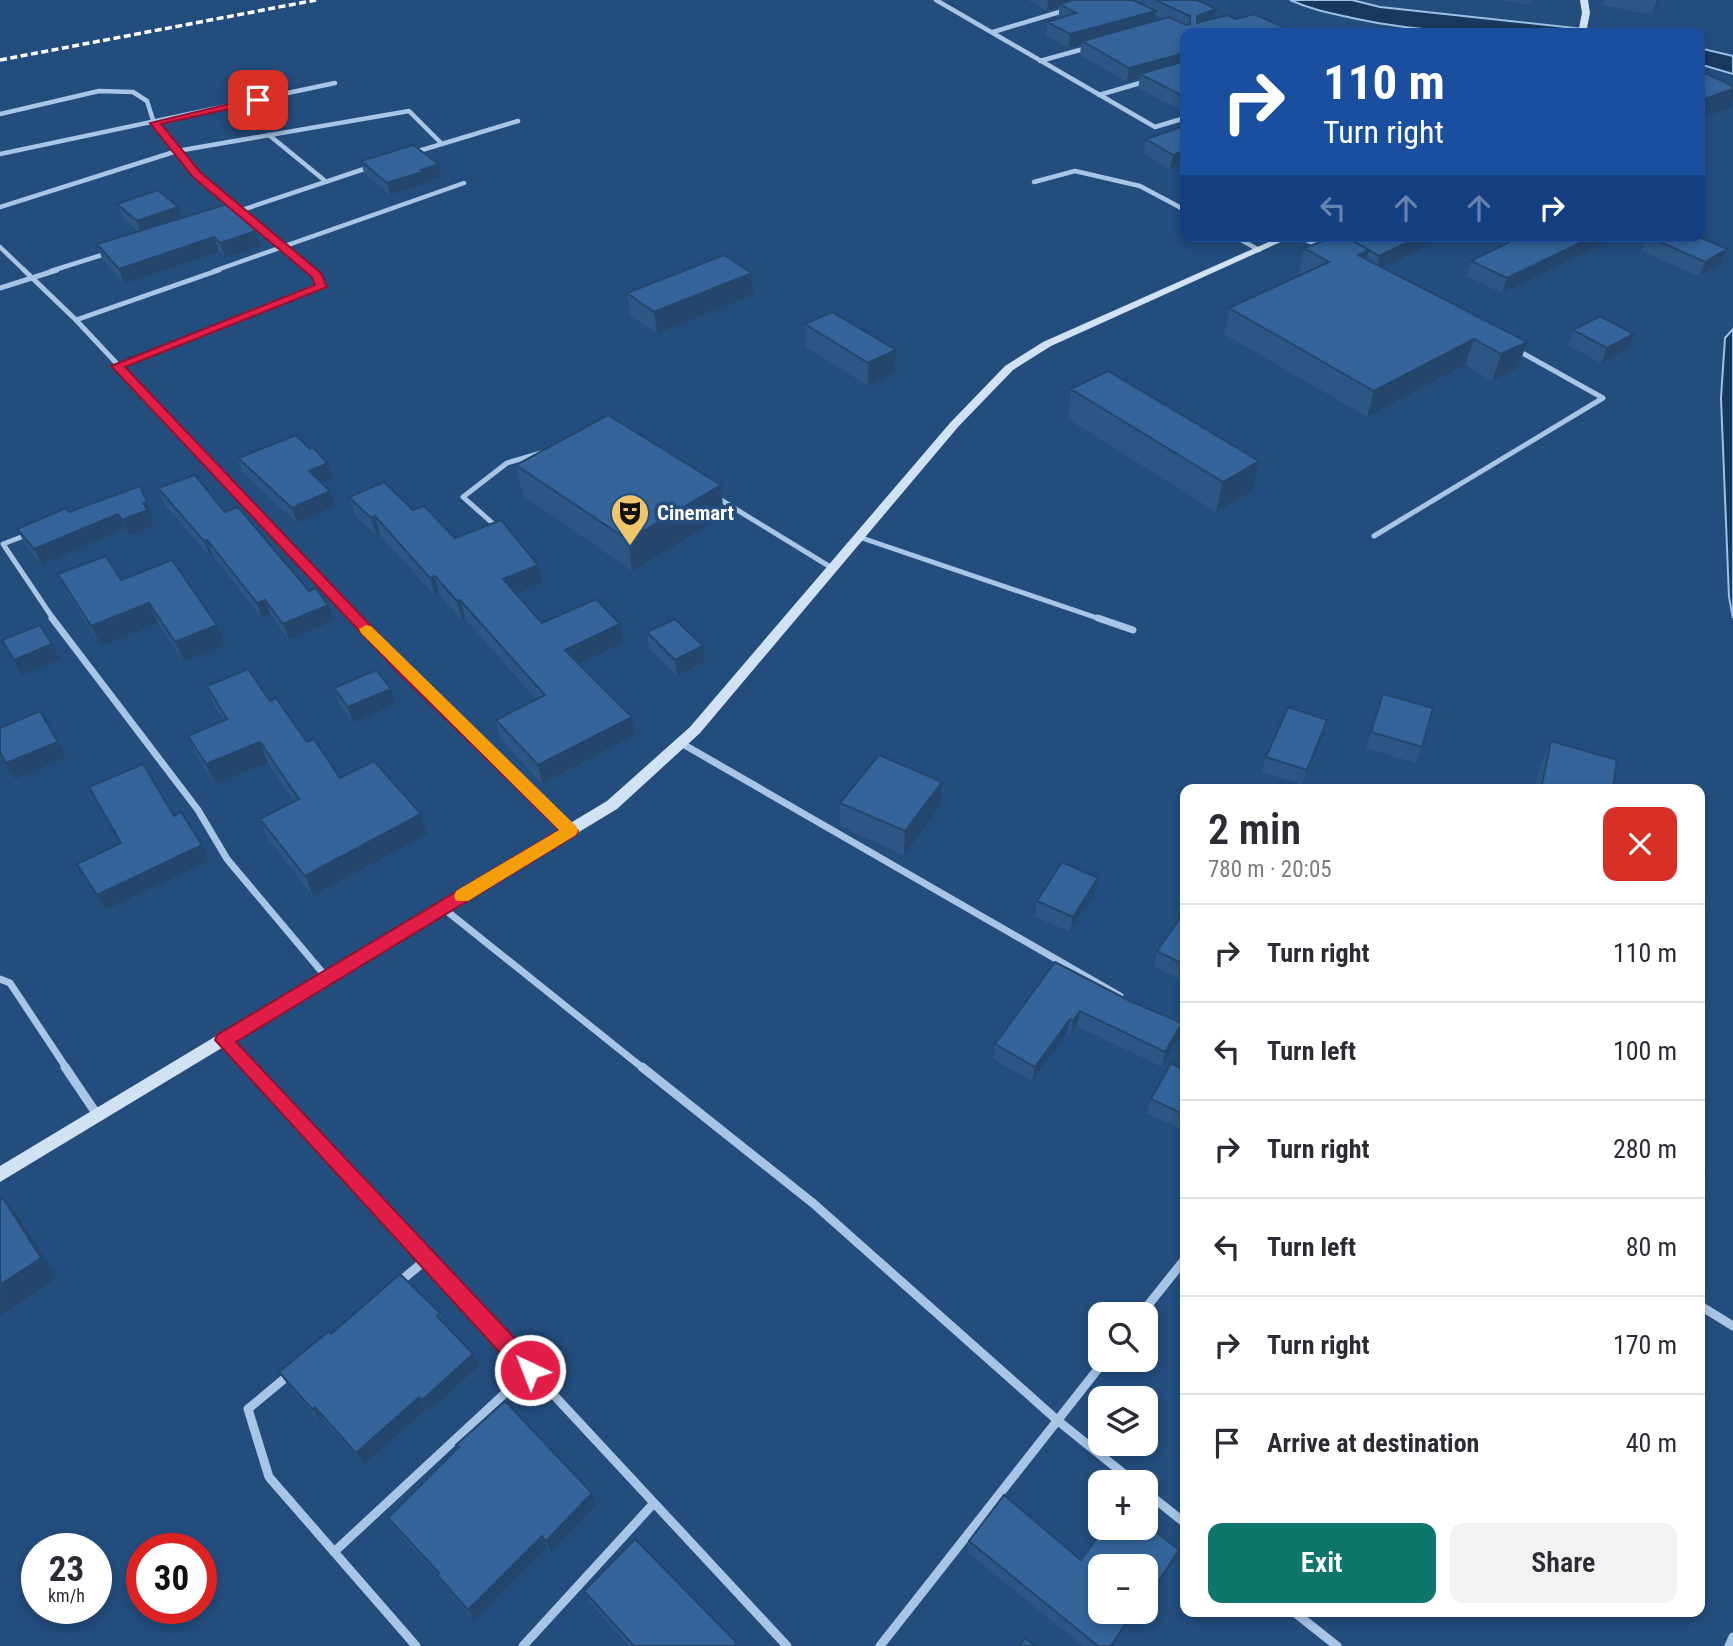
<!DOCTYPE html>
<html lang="en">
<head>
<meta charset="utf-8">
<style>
	body { margin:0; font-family:"Roboto Condensed",sans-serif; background:#f2f2f3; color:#2b2b33; height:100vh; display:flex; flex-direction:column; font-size:26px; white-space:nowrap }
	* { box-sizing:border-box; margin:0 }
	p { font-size:23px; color:#7c7c81 }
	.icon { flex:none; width:38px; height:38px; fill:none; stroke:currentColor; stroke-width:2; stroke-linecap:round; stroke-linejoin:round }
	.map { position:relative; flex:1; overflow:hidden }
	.details { position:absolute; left:1180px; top:784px; width:525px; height:833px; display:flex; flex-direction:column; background:#fff; border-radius:14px; box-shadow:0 4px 10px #0003 }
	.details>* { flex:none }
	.banner { position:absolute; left:1180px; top:28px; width:525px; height:214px; border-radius:14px; box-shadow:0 4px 10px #0003; background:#1a4fa0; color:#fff; overflow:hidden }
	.fabs { position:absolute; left:1088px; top:1302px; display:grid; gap:14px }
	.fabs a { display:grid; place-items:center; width:70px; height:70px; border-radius:14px; background:#fff; box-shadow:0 4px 10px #0003; font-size:35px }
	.speed { position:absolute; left:21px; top:1533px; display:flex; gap:14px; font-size:35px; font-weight:700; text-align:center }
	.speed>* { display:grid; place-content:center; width:91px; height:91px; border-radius:50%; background:#fff; box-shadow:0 4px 10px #0003; line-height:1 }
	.speed small { font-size:18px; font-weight:400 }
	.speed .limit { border:10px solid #d22; background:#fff; color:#111 }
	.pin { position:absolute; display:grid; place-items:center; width:60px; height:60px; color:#fff; margin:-30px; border-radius:14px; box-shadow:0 4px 10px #0006 }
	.me { position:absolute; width:77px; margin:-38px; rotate:317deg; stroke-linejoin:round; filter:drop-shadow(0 0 5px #0008) }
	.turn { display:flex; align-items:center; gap:24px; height:147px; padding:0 28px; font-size:32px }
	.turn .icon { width:91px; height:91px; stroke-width:2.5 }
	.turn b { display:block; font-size:49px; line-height:60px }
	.lanes { display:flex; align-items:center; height:66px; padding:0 28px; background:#0003; justify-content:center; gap:35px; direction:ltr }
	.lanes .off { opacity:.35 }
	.round { display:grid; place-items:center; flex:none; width:74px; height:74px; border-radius:14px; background:#f2f2f3 }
	.headline { display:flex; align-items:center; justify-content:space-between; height:119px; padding:0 28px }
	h1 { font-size:42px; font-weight:600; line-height:52px }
	.cta { display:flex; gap:14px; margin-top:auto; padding:14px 28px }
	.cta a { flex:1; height:80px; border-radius:14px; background:#0f766e; color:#fff; font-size:28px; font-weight:600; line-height:80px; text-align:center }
	.cta a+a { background:#f2f2f3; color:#2b2b33 }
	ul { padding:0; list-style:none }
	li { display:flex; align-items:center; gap:21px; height:98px; padding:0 28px; border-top:2px solid #e1e1e2 }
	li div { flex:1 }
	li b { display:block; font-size:26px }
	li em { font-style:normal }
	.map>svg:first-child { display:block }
</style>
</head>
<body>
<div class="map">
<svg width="1733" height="1646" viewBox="0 0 1733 1646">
	<rect width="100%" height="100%" fill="#234d7d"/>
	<path fill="#18385d" stroke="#9cc1e6" stroke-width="2" d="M1290,0h62l28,7 241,26c-93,0 -178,5 -269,-15 -22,-5 -42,-9 -62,-18z
		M1699,48l34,8v18l-34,-10z
		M1733,329v289l-4,-21 -8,-199 4,-60z"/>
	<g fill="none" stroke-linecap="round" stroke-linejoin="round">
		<path stroke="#a8c5e5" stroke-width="4.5" d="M936,0l219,127 30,-9
			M993,32l73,-22
			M1040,61l47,-13
			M1099,95l48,-14
			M0,114l99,-23 34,1 14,9 7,22 42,51 115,97
			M269,135l55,45
			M412,153l106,-32
			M0,154l335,-71
			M1034,182l41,-11 65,15 45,24
			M0,207l177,-56 232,-40 32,32
			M236,212l134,-45
			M1234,236l25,14
			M1299,236l21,11
			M0,247l25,24
			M51,271l57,-18
			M214,271l250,-88"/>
		<path stroke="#a8c5e5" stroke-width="5" d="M24,270l52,50 281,300
			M0,288l57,-18
			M76,320l143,-50
			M117,366l204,-79 1,-4 -13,-13
			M716,497l116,71
			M498,528l-35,-31 44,-34 34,-10
			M29,534l-26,10 51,76
			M1374,536l229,-138 -86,-48
			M859,537l244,83"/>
		<path stroke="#a8c5e5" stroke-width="7" d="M52,618l146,192 29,49 100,119
			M355,618l47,50 168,162
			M1098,618l35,12
			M681,743l439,253
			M443,908l201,161
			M0,979l10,4 57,86
			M224,1040l27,29"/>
		<path stroke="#a8c5e5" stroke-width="9" d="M65,1067l33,49
			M249,1067l538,579
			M642,1067l172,137 243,216 77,62
			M398,1283l29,-24
			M1699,1305l34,21
			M1141,1314l44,-55
			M290,1374l-42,35 21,68 147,169
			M1146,1492l39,31
			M334,1552l196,-182
			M1294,1612l43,34
			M523,1646l131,-143
			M880,1646l225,-286
			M1729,1646l4,-9"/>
		<path fill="#d1e2f5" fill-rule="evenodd" d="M1580,0h8l2,13 -4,20h-8l4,-20z
			M1282,236h12l-243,110 -38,24 -55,57 -258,306 -83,76 -617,373v-16l607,-365 83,-74 260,-304 55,-57 38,-24z"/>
		<path stroke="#fff" stroke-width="3.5" stroke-dasharray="7 3.5" stroke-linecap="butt" d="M0,60l316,-60"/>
	</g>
	<path fill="#2d5684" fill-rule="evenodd" d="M1028,0h116l-7,2 8,4v-6h52l19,9 -2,10 -29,14v79l-47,-24 2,-10 -13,4 -47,-27 1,-10 -12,3 -23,-13 1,-13 13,-4 -1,-1v-10l-12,4zM1155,15l9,4 -9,2z
		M1500,0h34l-4,5z
		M1604,0h56l-8,15 -50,-10z
		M1185,126v38l-15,5 -26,-15 2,-15z
		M361,161l80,16 -16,5v2l-35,11 -26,-22z
		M117,204l65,13 74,14 5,15 -36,11 -6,-5 -95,32 -22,-25 -5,-15 40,-13 -14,-13z
		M1488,236h131l-117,57 -36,-17 5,-15 33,-17z
		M1647,236l74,28 -22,12 -58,-25z
		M1420,247v3l-37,17 144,75 -9,26 -26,13 -27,-16 -98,52 -143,-83 5,-26 72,-33 -2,-2 5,-25z
		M627,293l126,2 -96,39 -27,-19z
		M805,324l91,26 -1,23 -27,13 -62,-39z
		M1573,330l61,4 -6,15 -27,14 -33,-18z
		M1071,389l181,103 -36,20 -148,-93z
		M310,449l18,14 5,15 -11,5 13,23 -38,17 -54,-50 -5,-15z
		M516,465l208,51 -92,55 -110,-76z
		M158,488l67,24 109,109 -45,19 -18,-25 -9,4 -49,-64 -3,1 -46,-52z
		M349,497l64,13 42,28 83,27 4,18 -25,11 25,29 81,20 -44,21 56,71 -93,49 -42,-46 -4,-18 40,-21 -71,-80 -3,1 -23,-26 -4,2 -55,-61 -3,1 -22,-21z
		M69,512l84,5 -2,1 3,8 -25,9 -4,-6 -83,36 -17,-21 -8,-15z
		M58,574l63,6 96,45 8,20 -41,17 -26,-39 -57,24 -33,-53z
		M647,632l56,14 2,16 -28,14 -28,-28z
		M207,686l63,15 70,77 87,56 -114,62 -45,-57 -8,-20 34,-17 -26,-39 -53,21 -18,-28 -9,-20 36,-16 -9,-13z
		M334,688l61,16 -42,19 -14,-19z
		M1383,694l39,53 -6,16 -50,-15z
		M1327,720l-4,15 -21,50 -40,-13 4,-15z
		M1551,741l62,48h-78l5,-24z
		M942,782l-1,23 -37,50 -64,-29v-23z
		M1095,893l-25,39 -35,-15 2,-16z
		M1185,911v71l-31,-16 3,-15z
		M1055,962l123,76 -16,29 -85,-41 -7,10 -3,-2 -35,47 -39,-22 2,-15z
		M1185,1070v61l-38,-18 4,-14z
		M440,1313l5,11 28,30 6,12 -51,46 -2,-3 -62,56 -41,-46 -3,2 -32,-36 -9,-13 52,-38z
		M456,1445l140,60 -45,47 -4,-5 -73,74 -30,-36 -7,-11 -42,-45 -7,-11 70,-70z
		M969,1541l112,19 93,1 -27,40 -1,-1v-34l-33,80h-30l-116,-94z
		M584,1591l154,55h-109l-40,-45z"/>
	<path fill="#24466c" d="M1048,0h35l-23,4 -1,3 -12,4z
		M1657,0h3l-8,15z
		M1216,9l-2,14 -19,6 2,-13z
		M1156,11l-2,14 -72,16 -1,4 -12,3 1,-14z
		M1185,53v13l-45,8v4l-13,4 2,-14z
		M1733,89v11l-3,8 -31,11v-18z
		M1185,150v14l-15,5 3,-14z
		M439,164l2,13 -16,5v2l-35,11 -3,-12z
		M178,207l5,15 -41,13 -5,-14z
		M256,231l5,15 -36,11 -5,-14z
		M1421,236h24l-25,11v3l-44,21 3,-15z
		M1594,236h25l-117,57 5,-15z
		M214,237l5,15 -95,32 -5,-15z
		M1727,249l-6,15 -22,12 6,-14z
		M1369,250l-6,26 -5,-21z
		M752,273l1,22 -96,39 -3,-22z
		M1634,334l-6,15 -27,14 6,-15z
		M1474,339l-9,26 -98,52 7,-26z
		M1527,342l-9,26 -26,13 9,-27z
		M896,350l-1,23 -27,13v-23z
		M1259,461l-7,31 -36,20 7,-30z
		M328,463l5,15 -19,8 -5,-15z
		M721,485l3,31 -92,55 -4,-31z
		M140,486l13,31 -2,1 3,8 -25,9 -7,-15 21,-17z
		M330,491l5,15 -38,17 -5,-15z
		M118,514l7,15 -83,36 -8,-16z
		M375,516l5,19 -3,1 -6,-18z
		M207,540l6,15 -3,1 -6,-15z
		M538,565l4,18 -35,15 -4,-19z
		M435,576l4,18 -4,2 -5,-18z
		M265,600l6,15 -9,4 -5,-16z
		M460,600l5,19 -3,1 -5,-19z
		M149,603l9,20 -57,24 -10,-21z
		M328,605l6,16 -45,19 -6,-16z
		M620,624l3,19 -55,26 -3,-19z
		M217,625l8,20 -41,17 -9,-20z
		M52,644l8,16 -38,15 -8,-15z
		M703,646l2,16 -28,14 -2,-16z
		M391,689l4,15 -42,19 -5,-16z
		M632,717l3,18 -93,49 -4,-19z
		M1327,720l-4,15 -21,50 5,-15z
		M58,742l8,15 -51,22 -9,-16z
		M260,742l8,21 -53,21 -9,-20z
		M942,782l-1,23 -37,50 1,-24z
		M421,814l6,20 -114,62 -8,-20z
		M202,845l7,16 -104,49 -8,-15z
		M1098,878l-3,15 -25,39 3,-15z
		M1080,1011l-3,15 -7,10 3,-15z
		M1070,1019l-3,15 -35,47 3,-14z
		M1182,1023l-4,15 -16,29 3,-15z
		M3,1198l17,21 37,59 -57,38z
		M473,1354l6,12 -51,46 -6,-12z
		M419,1397l7,12 -62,56 -8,-12z
		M315,1407l8,12 -3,2 -8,-12z
		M592,1493l4,12 -45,47 -5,-11z
		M542,1536l5,11 -73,74 -6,-11z
		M1179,1550l-5,11 -27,40 5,-10z
		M1133,1612h1l-21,34h-2z"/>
	<path fill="#34649a" stroke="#24466c" stroke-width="2" d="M1073,0h60l23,11 -86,23 -23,-12 29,-9 -16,-9z
		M1155,0h42l19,9 -19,7v7l31,-8 8,4 18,-5 42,19h-111v20l-56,15 -47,-27 87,-24 17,8 4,-1v-8z
		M1493,29l8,4h-19z
		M1185,61v36l-45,-23z
		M1703,72l30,14v3l-34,12v-28z
		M1185,126v24l-12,5 -27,-16z
		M413,145l26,19 -18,6 2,2 -36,11 -26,-22z
		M158,190l20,17 -41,14 -20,-17z
		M227,204l29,27 -36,12 -6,-6 -95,32 -22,-25z
		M1337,236h7l25,14 -11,5 169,87 -26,12 -27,-15 -100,52 -145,-83 100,-46 -25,-14z
		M1361,236h60l-42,20 -28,-16z
		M1521,236h73l-87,42 -36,-17z
		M1647,236h50l30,13 -22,13z
		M724,255l28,18 -98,39 -27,-19z
		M832,312l64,38 -28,13 -63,-39z
		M1600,316l34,18 -27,14 -34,-18z
		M1108,371l151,90 -36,21 -152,-93z
		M608,415l113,70 -93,55 -112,-75z
		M296,435l14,14 2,-2 16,16 -19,8 21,20 -38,17 -54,-50z
		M195,475l30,37 13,-5 71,84 6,-3 13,17 -45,19 -18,-24 -8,3 -50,-63 -3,1 -46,-53z
		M384,482l29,28 11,-4 31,32 46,-18 37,45 -35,14 39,44 54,-24 24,25 -55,26 67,67 -94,48 -42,-45 49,-25 -85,-95 -3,1 -22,-25 -5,2 -55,-62 -4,2 -22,-21z
		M140,486l7,16 -4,1 5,7 -26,10 -4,-6 -84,35 -17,-20 49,-21 3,4z
		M106,556l15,24 51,-20 45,65 -42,17 -26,-39 -58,23 -33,-52z
		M675,619l28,27 -28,14 -28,-28z
		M40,625l12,19 -38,16 -12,-20z
		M248,669l22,32 6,-3 31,44 7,-3 26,39 34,-17 47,53 -116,62 -45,-57 39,-20 -39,-57 -54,22 -18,-28 39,-17 -20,-33z
		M376,670l15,19 -43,18 -14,-19z
		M1383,694l50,14 -11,39 -51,-15z
		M1288,707l39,13 -20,50 -41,-13z
		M40,711l18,31 -52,21 -6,-11v-24z
		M1551,741l66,19 -4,29h-72z
		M879,755l63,27 -37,49 -65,-28z
		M143,764l31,52 7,-4 21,33 -105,50 -20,-31 44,-21 -32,-56z
		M1062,862l36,16 -25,39 -36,-16z
		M1185,911v54l-28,-14z
		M1055,962l75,39 52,22 -17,29 -85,-41 -7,10 -3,-2 -35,48 -40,-23z
		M1171,1063l14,7v45l-34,-16z
		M1699,1168l7,3 -7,17z
		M3,1198l38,60 -41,27v-85z
		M400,1274l40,39 -3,3 36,38 -51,46 -3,-3 -63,56 -41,-46 -3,2 -33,-37 50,-41 2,3z
		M505,1401l87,92 -46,48 -4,-5 -74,74 -31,-35 2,-2 -51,-55 71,-71 -3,-2z
		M1004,1495l77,65 23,-32h42v-4l33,26 -27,41 -5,-4 -1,2v-23h-45v46h32l-22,34h-13l-129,-105z
		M635,1539l102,104 -3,3h-100l-50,-55z
		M1025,1638l10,8h-15z"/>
	<path fill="#e11d48" stroke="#92132f" stroke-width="2" d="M258,97l3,1v4l-100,22 39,48 121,101 6,14 -202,80 282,297 171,167 -2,4 -340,207 302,321 3,7 -3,8 -8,3 -7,-3 -308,-338 2,-5 342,-205 -162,-159 -286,-305 204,-81 -3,-8 -119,-100 -43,-54z"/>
	<path fill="#f59e0b" d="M366,625l5,1 205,200 2,5 -2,4 -108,66h-12l-2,-5 2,-5 103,-61 -198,-197 -2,-4z"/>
	<defs>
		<symbol id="theatre-pin" viewBox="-11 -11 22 30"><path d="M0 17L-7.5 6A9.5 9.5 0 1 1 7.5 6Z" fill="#f0c66b" stroke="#234d7d"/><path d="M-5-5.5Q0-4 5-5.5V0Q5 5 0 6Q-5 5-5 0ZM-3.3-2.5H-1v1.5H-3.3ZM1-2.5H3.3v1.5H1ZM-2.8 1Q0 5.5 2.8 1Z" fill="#111"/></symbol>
	</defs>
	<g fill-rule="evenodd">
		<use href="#theatre-pin" x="608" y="491" width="44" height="60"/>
	</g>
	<g text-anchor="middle" stroke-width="7" stroke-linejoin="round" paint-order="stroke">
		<g font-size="21" font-weight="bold" fill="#fff" stroke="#234d7d" text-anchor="start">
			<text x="657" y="520">Cinemart</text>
		</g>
	</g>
</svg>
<div class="fabs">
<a><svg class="icon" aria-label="search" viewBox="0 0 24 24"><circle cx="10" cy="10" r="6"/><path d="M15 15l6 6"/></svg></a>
<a><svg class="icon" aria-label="layers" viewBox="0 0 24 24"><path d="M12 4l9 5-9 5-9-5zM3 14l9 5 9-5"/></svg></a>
<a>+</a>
<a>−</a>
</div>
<div class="speed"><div>23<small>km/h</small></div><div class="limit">30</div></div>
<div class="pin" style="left:258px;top:100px;background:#d93025"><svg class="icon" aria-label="arrive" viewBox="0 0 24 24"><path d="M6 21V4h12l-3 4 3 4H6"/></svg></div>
<svg class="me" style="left:530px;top:1370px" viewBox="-20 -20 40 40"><circle r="17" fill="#e11d48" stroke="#fff" stroke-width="3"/><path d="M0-11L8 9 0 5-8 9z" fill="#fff"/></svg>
<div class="banner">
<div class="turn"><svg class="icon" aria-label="right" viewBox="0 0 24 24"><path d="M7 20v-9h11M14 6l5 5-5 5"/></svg><div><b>110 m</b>Turn right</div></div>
<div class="lanes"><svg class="icon off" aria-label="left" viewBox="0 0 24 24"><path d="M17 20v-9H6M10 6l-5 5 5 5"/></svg><svg class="icon off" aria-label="ahead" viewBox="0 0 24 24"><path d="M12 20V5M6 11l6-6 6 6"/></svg><svg class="icon off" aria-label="ahead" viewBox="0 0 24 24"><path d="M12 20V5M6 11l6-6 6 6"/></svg><svg class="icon" aria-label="right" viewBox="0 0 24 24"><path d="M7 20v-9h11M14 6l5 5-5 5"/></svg></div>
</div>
<section class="details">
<div class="headline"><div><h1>2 min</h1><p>780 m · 20:05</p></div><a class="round" style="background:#d93025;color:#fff"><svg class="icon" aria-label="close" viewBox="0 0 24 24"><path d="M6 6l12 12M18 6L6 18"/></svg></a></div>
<ul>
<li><svg class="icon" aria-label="right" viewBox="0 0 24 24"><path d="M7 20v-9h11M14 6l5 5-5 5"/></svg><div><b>Turn right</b></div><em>110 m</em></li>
<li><svg class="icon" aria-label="left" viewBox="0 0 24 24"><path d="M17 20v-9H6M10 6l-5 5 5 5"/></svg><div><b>Turn left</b></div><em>100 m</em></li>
<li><svg class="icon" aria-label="right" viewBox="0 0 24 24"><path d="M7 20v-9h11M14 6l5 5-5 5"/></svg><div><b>Turn right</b></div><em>280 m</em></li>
<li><svg class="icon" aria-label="left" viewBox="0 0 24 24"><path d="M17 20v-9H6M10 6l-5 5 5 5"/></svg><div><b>Turn left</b></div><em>80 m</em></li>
<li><svg class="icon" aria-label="right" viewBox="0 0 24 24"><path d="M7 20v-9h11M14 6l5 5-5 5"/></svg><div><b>Turn right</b></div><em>170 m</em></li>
<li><svg class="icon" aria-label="arrive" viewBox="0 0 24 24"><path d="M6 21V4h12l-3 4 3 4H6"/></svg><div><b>Arrive at destination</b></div><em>40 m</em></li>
</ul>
<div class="cta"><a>Exit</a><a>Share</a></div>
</section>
</div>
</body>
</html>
